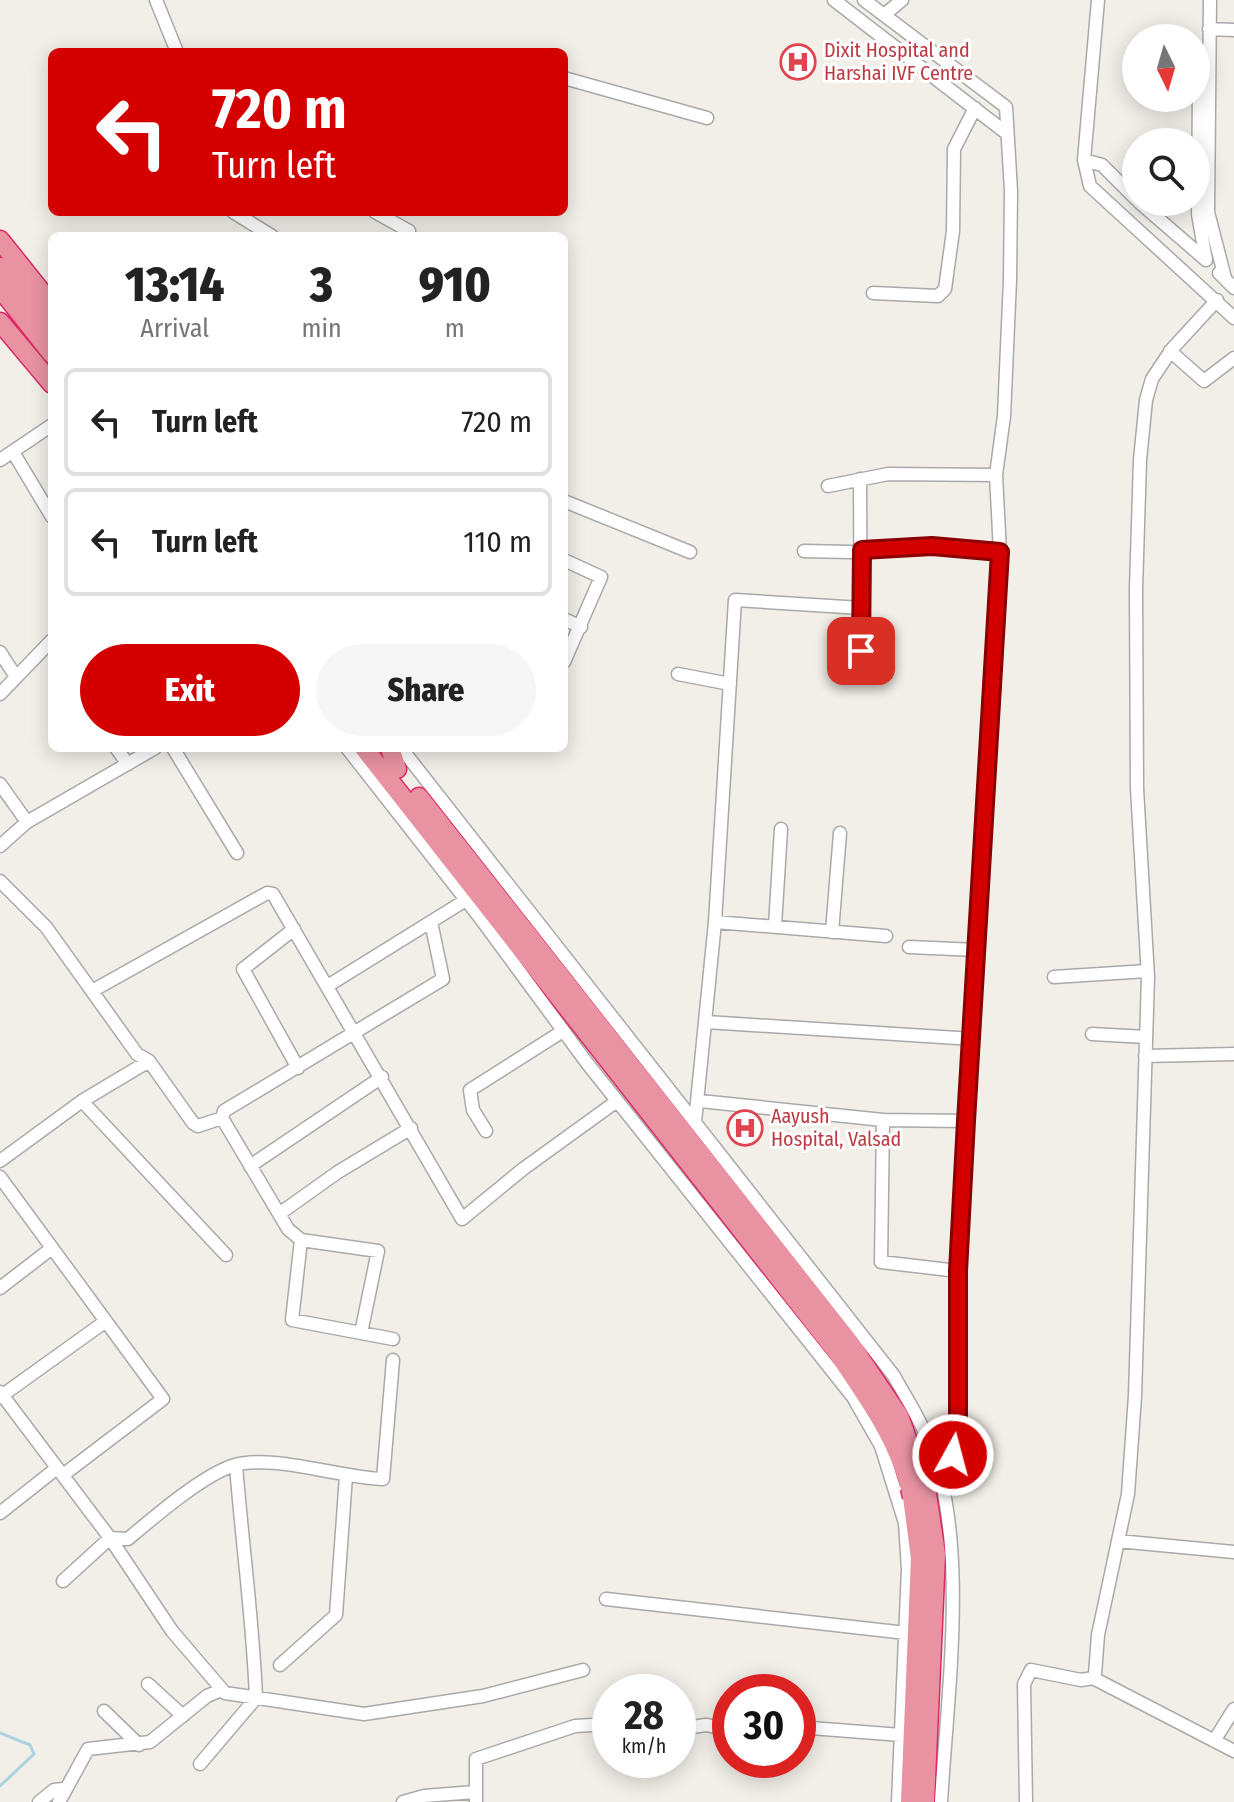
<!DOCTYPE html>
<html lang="en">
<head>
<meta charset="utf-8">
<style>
	body { margin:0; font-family:"Fira Sans Condensed",sans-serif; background:#f6f6f6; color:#222; height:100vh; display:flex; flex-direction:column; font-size:30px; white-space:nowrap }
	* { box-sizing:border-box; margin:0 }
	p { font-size:26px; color:#767676 }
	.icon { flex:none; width:44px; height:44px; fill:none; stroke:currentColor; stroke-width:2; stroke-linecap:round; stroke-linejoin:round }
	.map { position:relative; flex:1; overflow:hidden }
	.sheet { position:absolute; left:48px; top:232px; width:520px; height:520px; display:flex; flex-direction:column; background:#fff; border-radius:12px; box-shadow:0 4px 20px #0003 }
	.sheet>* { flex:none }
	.banner { position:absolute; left:48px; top:48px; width:520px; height:168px; border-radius:12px; box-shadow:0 4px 20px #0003; background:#d40000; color:#fff; overflow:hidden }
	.needle { width:52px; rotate:175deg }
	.controls { position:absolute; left:1122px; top:24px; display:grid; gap:16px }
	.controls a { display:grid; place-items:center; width:88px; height:88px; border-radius:50%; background:#fff; box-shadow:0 4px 20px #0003; font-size:40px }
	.speed { position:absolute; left:592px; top:1674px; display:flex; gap:16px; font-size:40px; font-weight:700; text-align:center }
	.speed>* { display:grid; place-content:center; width:104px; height:104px; border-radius:50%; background:#fff; box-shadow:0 4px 20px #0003; line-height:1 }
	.speed small { font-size:20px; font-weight:400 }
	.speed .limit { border:12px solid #d22; background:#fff; color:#111 }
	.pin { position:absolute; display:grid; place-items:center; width:68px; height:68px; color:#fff; margin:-34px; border-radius:16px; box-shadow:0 4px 12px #0006 }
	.me { position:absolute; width:88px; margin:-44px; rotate:7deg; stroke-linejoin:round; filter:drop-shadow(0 0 6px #0008) }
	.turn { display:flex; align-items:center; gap:28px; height:168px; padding:0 32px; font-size:36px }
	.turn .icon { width:104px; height:104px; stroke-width:2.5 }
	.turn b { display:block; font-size:56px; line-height:68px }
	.eta { display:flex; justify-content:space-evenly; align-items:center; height:136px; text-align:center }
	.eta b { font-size:48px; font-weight:800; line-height:56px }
	.action { display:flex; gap:16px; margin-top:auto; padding:16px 32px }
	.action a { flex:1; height:92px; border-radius:48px; background:#d40000; color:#fff; font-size:32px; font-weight:800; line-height:92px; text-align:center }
	.action a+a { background:#f6f6f6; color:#222 }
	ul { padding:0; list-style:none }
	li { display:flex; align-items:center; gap:24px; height:108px; margin:0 16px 12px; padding:0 16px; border:4px solid #e0e0e0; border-radius:12px }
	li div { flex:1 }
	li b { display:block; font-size:30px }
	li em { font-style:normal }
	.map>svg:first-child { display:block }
</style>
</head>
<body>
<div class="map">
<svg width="1234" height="1802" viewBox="0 0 1234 1802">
	<rect width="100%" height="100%" fill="#f2efe9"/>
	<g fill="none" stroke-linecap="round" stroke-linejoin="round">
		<path stroke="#aad3df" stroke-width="3" d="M0,1733l30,12 4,9 -34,32"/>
		<defs>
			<path id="minor" d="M156,0l21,52
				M834,0l171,132
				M864,0l142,107 5,84 -1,89 -6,136 -8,59 4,77 -6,124 -36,595v157l-5,27 -12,28 -43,11
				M1098,0l-14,160 6,26 144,132
				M1210,0l-2,212 17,66
				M884,15l18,-15
				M1209,29l25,1
				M564,78l143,40
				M1199,84l-1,130 8,46
				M1084,160l18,5 34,34
				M1139,202l67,58
				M233,212l39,24
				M375,212l34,19
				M1219,273l15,15
				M873,293l65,3 7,-7 8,-58 1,-82 21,-41
				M1170,351l34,30 30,-23
				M13,452l39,65
				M0,460l52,-35
				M860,479l1,194
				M828,486l60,-12 108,1
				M564,501l126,51
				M804,551l46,1 82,-6 68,6
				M564,560l37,17 -37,85
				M564,619l17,8
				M0,652l16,25
				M678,674l52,10
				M0,694l52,-54
				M116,748l12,16
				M173,748l64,105
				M347,748l131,167 109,148 266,334 28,49 24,77 3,46 -10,233
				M401,748l493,628c12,22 26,43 35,66 41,98 18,254 12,360
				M0,784l27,38 128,-74
				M0,846l27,-24
				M0,881l46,46 91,127 12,7 -67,40 -82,60
				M715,922l171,14
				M775,926l6,-97
				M294,929l-51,40 55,99
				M832,932l8,-99
				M909,947l68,3
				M1054,977l93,-6
				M329,985l137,-85
				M92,991l175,-98 6,1 189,325 61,-50 94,-68
				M706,1022l267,17
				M1092,1034l54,3
				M1145,1056l89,-2
				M149,1061l44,62 5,3 24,-8
				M82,1101l144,154
				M700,1101l183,19
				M695,1122l20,-200 20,-322 126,8
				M486,1131l-13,-21 -3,-20 93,-59
				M250,1166l132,-89
				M0,1177l163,222 -100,76
				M279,1214l59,-42 73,-44
				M301,1240l77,11 -17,82
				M958,1271l-77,-9 2,-142 83,1
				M0,1288l52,-40
				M393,1339l-101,-19 9,-80 -13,-11 -66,-111 2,-7 219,-132 -12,-57
				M0,1392l110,146 62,93 53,62 139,21 119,-18 100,-26
				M0,1397l106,-76
				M0,1513l57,-45
				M1118,1541l116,11
				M63,1581l47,-43 18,1c26,-22 76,-65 107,-74 37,-11 107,13 148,14l10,-119
				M606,1599l300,34
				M280,1665l56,-50 10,-139
				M1093,1678l141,73
				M148,1684l35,32
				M104,1711l35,34
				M798,1727l103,8
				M678,1729l28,-4 24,4
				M1214,1741l20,-32
				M200,1764l56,-66c-3,-78 -14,-155 -20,-233
				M39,1802l15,-12 9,-1
				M59,1802l29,-53 62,-7 57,-46 14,-6
				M403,1802l21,-6 51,-4
				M476,1802v-43l99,-33 35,-2
				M1026,1802l-2,-118 7,-14 50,10 12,-2 2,-4 3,-39 30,-141 7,-98 13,-419 -11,-189 -1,-199 4,-129 6,-60 6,-21 20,-30 45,-49"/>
			<path id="highway" d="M0,240l52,65
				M0,267l52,65
				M0,288l52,66
				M0,322l52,62
				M364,748l473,604c29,43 60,85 73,136
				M390,748l7,21
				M419,797l430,545 50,74 25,69
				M910,1802l10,-244 -8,-61
				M925,1802l11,-248 -9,-60"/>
		</defs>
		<use href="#minor" stroke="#a9a9a9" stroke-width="15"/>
		<use href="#highway" stroke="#dc2a67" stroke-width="21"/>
		<use href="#minor" stroke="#fff" stroke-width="12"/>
		<use href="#highway" stroke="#e892a2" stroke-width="18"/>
		<defs>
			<path id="highway-bridge" d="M924,1485l3,9
				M910,1488l2,9"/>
		</defs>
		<use href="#highway-bridge" stroke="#dc2a67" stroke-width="21" stroke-linecap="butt"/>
		<use href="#highway-bridge" stroke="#e892a2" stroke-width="18"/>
	</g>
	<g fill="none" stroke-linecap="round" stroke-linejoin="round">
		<defs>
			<path id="route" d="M861,651l1,-101 70,-4 68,6 -34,569 -8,150v157l-5,27"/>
		</defs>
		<use href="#route" stroke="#8a0000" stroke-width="20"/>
		<use href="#route" stroke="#d40000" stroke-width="14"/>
	</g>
	<defs>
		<symbol id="hospital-ring" viewBox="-11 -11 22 22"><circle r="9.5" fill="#fff" stroke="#e0444e" stroke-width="1.5"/><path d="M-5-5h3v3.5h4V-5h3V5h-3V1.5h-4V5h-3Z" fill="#e0444e"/></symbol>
	</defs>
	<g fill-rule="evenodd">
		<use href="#hospital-ring" x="778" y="42" width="40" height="40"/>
		<use href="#hospital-ring" x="725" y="1108" width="40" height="40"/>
	</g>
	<g text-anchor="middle" stroke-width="6" stroke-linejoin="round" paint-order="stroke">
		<g font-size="20" fill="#be3a42" stroke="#fff" text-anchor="start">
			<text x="824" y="57">Dixit Hospital and<tspan x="824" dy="23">Harshai IVF Centre</tspan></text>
			<text x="771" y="1123">Aayush<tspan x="771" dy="23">Hospital, Valsad</tspan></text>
		</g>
	</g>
</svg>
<div class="controls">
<a><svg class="needle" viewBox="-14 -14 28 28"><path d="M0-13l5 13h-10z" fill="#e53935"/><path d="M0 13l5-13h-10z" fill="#767676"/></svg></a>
<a><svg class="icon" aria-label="search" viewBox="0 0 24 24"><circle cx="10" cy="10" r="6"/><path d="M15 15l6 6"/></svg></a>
</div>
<div class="speed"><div>28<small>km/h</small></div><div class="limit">30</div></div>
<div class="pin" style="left:861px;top:651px;background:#d93025"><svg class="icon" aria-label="arrive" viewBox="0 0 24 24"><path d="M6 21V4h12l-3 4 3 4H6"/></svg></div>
<svg class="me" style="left:953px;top:1455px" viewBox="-20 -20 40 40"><circle r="17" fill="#d40000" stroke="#fff" stroke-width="3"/><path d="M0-11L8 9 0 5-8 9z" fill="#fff"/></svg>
<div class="banner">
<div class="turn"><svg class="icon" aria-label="left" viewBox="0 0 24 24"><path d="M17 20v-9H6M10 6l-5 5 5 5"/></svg><div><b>720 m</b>Turn left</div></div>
</div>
<section class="sheet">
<div class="eta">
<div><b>13:14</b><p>Arrival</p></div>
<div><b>3</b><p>min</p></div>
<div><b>910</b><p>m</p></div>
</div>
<ul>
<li><svg class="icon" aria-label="left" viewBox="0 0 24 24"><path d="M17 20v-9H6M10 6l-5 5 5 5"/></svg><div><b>Turn left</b></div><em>720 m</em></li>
<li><svg class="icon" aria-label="left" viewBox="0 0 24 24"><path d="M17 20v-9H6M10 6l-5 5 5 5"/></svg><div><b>Turn left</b></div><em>110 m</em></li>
</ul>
<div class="action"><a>Exit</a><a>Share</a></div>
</section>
</div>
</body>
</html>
